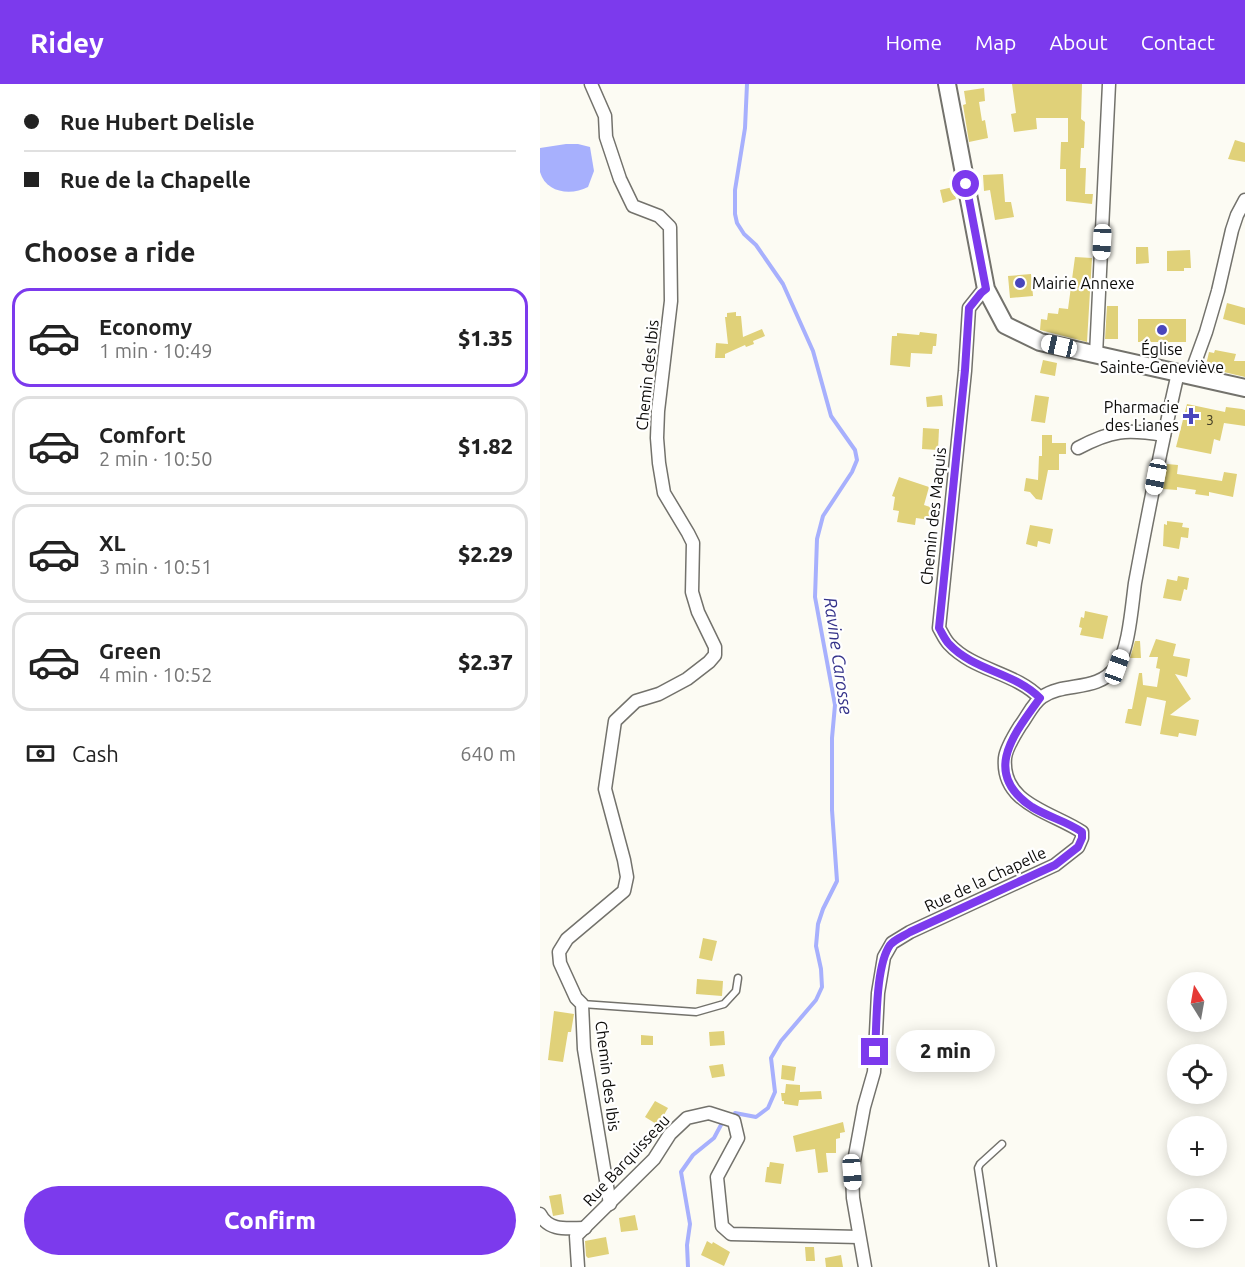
<!DOCTYPE html>
<html lang="en">
<head>
<meta charset="utf-8">
<style>
	body { margin:0; font-family:Ubuntu,sans-serif; background:#f6f6f6; color:#222; height:100vh; display:flex; flex-direction:column; font-size:22px; white-space:nowrap }
	* { box-sizing:border-box; margin:0 }
	p { font-size:20px; color:#767676 }
	.icon { flex:none; width:33px; height:33px; fill:none; stroke:currentColor; stroke-width:2; stroke-linecap:round; stroke-linejoin:round }
	.map { position:relative; flex:1; overflow:hidden }
	.sheet { display:flex; flex-direction:column; background:#fff; width:540px }
	.sheet>* { flex:none }
	.guide { display:grid; align-content:center; height:132px; padding:0 24px; background:#fff }
	.needle { width:39px; rotate:349deg }
	.fabs { position:absolute; left:627px; top:888px; display:grid; gap:12px }
	.fabs a { display:grid; place-items:center; width:60px; height:60px; border-radius:50%; background:#fff; box-shadow:0 3px 15px #0003; font-size:30px }
	.end { position:absolute; width:27px; height:27px; margin:-14px; border:8px solid #7c3aed; background:#fff; box-shadow:0 0 0 3px #fff }
	.from { border-radius:50% }
	.bubble { position:absolute; height:42px; border-radius:21px; background:#fff; box-shadow:0 3px 15px #0003; font-size:20px; font-weight:800; line-height:42px; text-align:center }
	.car { position:absolute; width:18px; height:36px; margin:-18px -9px; border-radius:8px; box-shadow:0 0 4px 2px #0007; background:linear-gradient(#fff 24%,#345 0 40%,#fff 0 76%,#345 0 86%,#fff 0) }
	.guide b { display:flex; align-items:center; gap:21px; height:57px; font-size:22px }
	.guide b+b { border-top:2px solid #e0e0e0 }
	.guide i { width:15px; height:15px; background:#222 }
	ul { padding:0; list-style:none }
	li { display:flex; align-items:center; gap:18px; height:99px; margin:0 12px 9px; padding:0 12px; border:3px solid #e0e0e0; border-radius:18px }
	li div { flex:1 }
	li b { display:block; font-size:22px }
	li em { font-style:normal; font-weight:800 }
	li.active { border-color:#7c3aed }
	li>.icon { width:54px; height:54px; stroke-width:1.5 }
	h2 { padding:0 24px; font-size:27px; line-height:72px }
	.pay { display:flex; align-items:center; gap:15px; height:66px; padding:0 24px; font-size:22px }
	.pay p { margin-inline-start:auto }
	.button { display:flex; gap:12px; margin-top:auto; padding:12px 24px }
	.button a { flex:1; height:69px; border-radius:36px; background:#7c3aed; color:#fff; font-size:24px; font-weight:800; line-height:69px; text-align:center }
	header { display:flex; align-items:center; gap:36px; box-sizing:border-box; height:84px; padding:0 30px; background:#7c3aed; color:#fff }
	header strong { font-size:28px }
	nav { display:flex; gap:33px; margin-inline-start:auto; font-size:21px }
	main { display:flex; flex:1; min-height:0 }
	.map>svg:first-child { display:block }
	.water { fill:#a7b0fd }
	.lines { fill:none; stroke-linecap:round; stroke-linejoin:round }
	.stream { stroke:#a7b0fd; stroke-width:4 }
	.building { fill:#e0d179 }
	.lane-casing { stroke:#73726c; stroke-width:9 }
	.street-casing { stroke:#73726c; stroke-width:15 }
	.secondary-casing { stroke:#73726c; stroke-width:20 }
	.lane { stroke:#fff; stroke-width:6 }
	.street { stroke:#fff; stroke-width:12 }
	.secondary { stroke:#fff; stroke-width:16 }
	.route { stroke:#7c3aed; stroke-width:8 }
	.poi-dot { fill:#4a46bc; stroke:#fff; stroke-width:2 }
	.labels { text-anchor:middle; stroke-width:4.5; stroke-linejoin:round; paint-order:stroke }
	.number-label { font-size:14px; fill:#413c25 }
	.poi-label { font-size:16px; fill:#0c0b09; stroke:#fff; text-anchor:start }
	.street-label { font-size:16px; fill:#0c0b09; stroke:#fff }
	.water-label { font-size:18px; font-style:italic; fill:#35338a; stroke:#fff }
</style>
</head>
<body>
<header>
<strong>Ridey</strong>
<nav><a>Home</a><a>Map</a><a>About</a><a>Contact</a></nav>
</header>
<main>
<section class="sheet">
<div class="guide">
<b><i class="from"></i>Rue Hubert Delisle</b>
<b><i></i>Rue de la Chapelle</b>
</div>
<h2>Choose a ride</h2>
<ul>
<li class="active"><svg class="icon" aria-label="car" viewBox="0 0 24 24"><path d="M5 17H2v-5l4-1 3-4h7l3 4 3 1v5h-3M9 17h6M6 11h13"/><circle cx="7" cy="17" r="2"/><circle cx="17" cy="17" r="2"/></svg><div><b>Economy</b><p>1 min · 10:49</p></div><em>$1.35</em></li>
<li><svg class="icon" aria-label="car" viewBox="0 0 24 24"><path d="M5 17H2v-5l4-1 3-4h7l3 4 3 1v5h-3M9 17h6M6 11h13"/><circle cx="7" cy="17" r="2"/><circle cx="17" cy="17" r="2"/></svg><div><b>Comfort</b><p>2 min · 10:50</p></div><em>$1.82</em></li>
<li><svg class="icon" aria-label="car" viewBox="0 0 24 24"><path d="M5 17H2v-5l4-1 3-4h7l3 4 3 1v5h-3M9 17h6M6 11h13"/><circle cx="7" cy="17" r="2"/><circle cx="17" cy="17" r="2"/></svg><div><b>XL</b><p>3 min · 10:51</p></div><em>$2.29</em></li>
<li><svg class="icon" aria-label="car" viewBox="0 0 24 24"><path d="M5 17H2v-5l4-1 3-4h7l3 4 3 1v5h-3M9 17h6M6 11h13"/><circle cx="7" cy="17" r="2"/><circle cx="17" cy="17" r="2"/></svg><div><b>Green</b><p>4 min · 10:52</p></div><em>$2.37</em></li>
</ul>
<div class="pay"><svg class="icon" aria-label="cash" viewBox="0 0 24 24"><path d="M3 7h18v10H3z"/><circle cx="12" cy="12" r="2"/></svg>Cash<p>640 m</p></div>
<div class="button"><a>Confirm</a></div>
</section>
<div class="map">
<svg width="705" height="1183" viewBox="0 0 705 1183">
	<rect width="100%" height="100%" fill="#fcfbf3"/>
	<path class="water" d="M26 60H38L50 63 54 87 48 103C31 112 6 109 0 88 0 81 0 71 0 64Z"/>
	<g class="lines">
		<g class="stream">
			<polyline points="195,1029 216,1033 228,1024 235,1008 231,974 241,957 276,916 282,903 281,885 276,862 278,840 283,825 297,797 292,726 292,654 295,621 275,513 277,455 283,432 312,388 317,376 315,366 291,332 273,267 243,200 216,161 204,150 197,139 195,130 195,106 205,44 207,0"/>
			<polyline points="148,1183 147,1161 150,1140 141,1088 153,1071 174,1054 182,1039"/>
		</g>
	</g>
	<g class="building">
		<polygon points="472,0 542,0 541,35 545,38 544,64 541,64 540,84 546,84 545,110 553,110 552,120 526,117 526,85 520,85 521,58 528,58 528,34 496,34 497,45 474,48 471,30 476,29"/>
		<polygon points="444,4 445,17 439,18 442,37 445,36 448,54 429,58 423,21 426,20 424,7"/>
		<polygon points="695,56 705,59 705,78 688,75"/>
		<polygon points="463,90 465,118 471,118 474,133 455,136 450,106 444,107 443,91"/>
		<polygon points="413,103 416,115 403,119 400,106"/>
		<polygon points="596,163 608,163 609,179 596,180"/>
		<polygon points="650,166 651,184 644,184 644,187 627,187 627,167"/>
		<polygon points="535,173 552,174 547,258 500,246 501,235 507,236 508,229 518,230 519,224 528,225"/>
		<polygon points="491,190 493,212 470,214 468,192"/>
		<polygon points="687,219 705,224 705,241 683,235"/>
		<polygon points="567,222 578,222 578,255 565,255"/>
		<polygon points="196,228 196,232 201,232 203,253 222,245 225,252 213,257 214,260 206,263 205,261 185,270 185,274 175,274 176,259 188,260 185,233 187,233 187,229"/>
		<rect x="598" y="235" width="48" height="23"/>
		<polygon points="380,248 397,250 396,262 393,262 392,270 371,269 370,283 350,281 352,252 357,252 357,249 379,251"/>
		<polygon points="675,266 696,270 694,277 705,277 705,293 671,285 671,282 666,281 669,268 674,269"/>
		<polygon points="503,276 517,279 515,292 500,289"/>
		<polygon points="402,311 403,322 387,323 386,313"/>
		<polygon points="495,311 509,313 505,339 491,337"/>
		<polygon points="647,320 685,328 686,323 702,325 705,326 705,342 684,339 680,357 674,355 671,370 636,363"/>
		<polygon points="383,344 399,345 398,366 382,365"/>
		<polygon points="502,351 512,351 512,359 526,359 526,370 519,370 519,386 508,386 502,416 496,415 490,408 484,407 486,394 498,396 499,372 502,372"/>
		<polygon points="627,380 638,381 637,390 682,397 684,388 697,390 693,413 669,408 669,412 655,410 656,406 637,403 637,406 623,405"/>
		<polygon points="359,393 389,403 384,421 393,424 391,436 376,434 375,441 357,438 359,427 353,426 355,413 352,412"/>
		<polygon points="627,437 643,439 642,443 649,444 648,454 641,453 639,465 623,462 624,440 627,441"/>
		<polygon points="490,441 513,445 510,460 498,457 497,463 486,460"/>
		<polygon points="638,492 649,494 647,506 644,505 641,517 623,514 627,495 637,497"/>
		<polygon points="545,527 568,532 563,555 540,551 542,544 539,543 541,533 544,534"/>
		<polygon points="616,555 636,560 633,572 650,575 647,593 635,590 651,615 630,631 659,636 656,652 639,649 638,653 620,650 626,617 607,613 601,642 585,639 588,625 592,625 599,589 602,589 603,601 617,603 620,585 616,584 618,573 609,573"/>
		<polygon points="595,557 600,557 601,574 590,574"/>
		<polygon points="163,854 177,857 172,877 159,874"/>
		<polygon points="157,895 183,897 182,912 156,910"/>
		<polygon points="14,927 34,930 31,948 28,948 23,978 8,976"/>
		<polygon points="184,947 185,961 170,962 169,948"/>
		<polygon points="101,951 113,952 113,961 101,961"/>
		<polygon points="183,980 185,992 172,994 169,982"/>
		<polygon points="242,981 256,983 254,997 241,995"/>
		<polygon points="246,1000 260,1001 260,1008 281,1007 282,1015 259,1016 258,1022 244,1020 244,1017 242,1017 241,1009 245,1009"/>
		<polygon points="115,1017 128,1024 118,1041 105,1033"/>
		<polygon points="303,1038 305,1048 300,1049 300,1054 296,1055 296,1069 286,1069 288,1088 278,1089 275,1065 256,1068 253,1052"/>
		<polygon points="230,1078 244,1080 241,1100 225,1098 227,1083 229,1083"/>
		<polygon points="21,1110 24,1130 13,1132 9,1112"/>
		<polygon points="95,1131 98,1146 81,1148 79,1134"/>
		<polygon points="66,1153 69,1170 48,1174 46,1172 45,1157"/>
		<polygon points="167,1157 172,1160 173,1158 190,1168 184,1182 161,1171"/>
		<polygon points="265,1163 274,1163 275,1177 266,1177"/>
		<polygon points="301,1171 303,1183 286,1183 285,1174"/>
	</g>
	<g class="lines">
		<g class="lane-casing">
			<g id="lane">
				<polyline points="42,920 156,928 184,920 196,907 198,894"/>
				<polyline points="453,1183 438,1084 440,1080 462,1060"/>
			</g>
		</g>
		<g class="street-casing">
			<g id="street">
				<polyline points="51,0 65,32 66,53 80,95 93,122 119,132 130,143 131,217 118,327 117,354 119,379 124,409 148,449 153,459 152,508 158,528 175,563 175,571 169,578 147,595 119,610 96,617 75,637 65,705 84,776 87,793 84,807 27,855 19,868 20,879 36,914 42,920 44,965 70,1120"/>
				<path d="M446 205 441 209 429 224 425 287 399 544C402 549 405 556 409 560 434 587 475 588 500 614"/>
				<polyline points="556,271 569,0"/>
				<polyline points="650,292 666,248 678,207 692,146 697,131 705,116"/>
				<path d="M538 364C572 346 586 345 624 351"/>
				<path d="M0 1130C9 1148 28 1144 45 1144"/>
				<polyline points="38,1183 36,1152 114,1075 130,1050 147,1034 169,1029 194,1037 198,1054 177,1093 182,1142 191,1150 319,1153"/>
				<path d="M325 1183 313 1114 312 1088 324 1023 334 988 338 909 344 873 352 859 370 848 515 781 538 763 542 754V748C512 728 461 720 465 674 466 665 475 650 480 642 487 633 493 619 502 613 525 597 557 609 576 583 589 567 592 520 595 499 608 429 622 358 638 289"/>
			</g>
		</g>
		<g class="secondary-casing">
			<polyline id="secondary" points="407,0 446,205 465,241 500,258 705,304"/>
		</g>
		<use href="#lane" class="lane"/>
		<use href="#street" class="street"/>
		<use href="#secondary" class="secondary"/>
	</g>
	<g class="lines">
		<path class="route" d="M335 968C337 941 335 883 350 861 355 855 364 852 370 848L515 781 538 763 542 754V748C526 737 508 733 492 723 441 689 474 650 500 614 474 588 434 587 409 560 405 556 402 549 399 544L425 286 429 224 441 209 446 205 426 100"/>
	</g>
	<g class="poi-dot">
		<circle cx="480" cy="199" r="6"/>
		<circle cx="622" cy="246" r="6"/>
		<path d="M648 323h6v6h6v6h-6v6h-6v-6h-6v-6h6z"/>
	</g>
	<g class="labels">
		<g class="number-label">
			<text x="670" y="341">3</text>
		</g>
		<g class="poi-label">
			<text x="492" y="205">Mairie Annexe</text>
			<text x="622" y="271" text-anchor="middle">Église<tspan x="622" dy="18">Sainte-Geneviève</tspan></text>
			<text x="639" y="329" text-anchor="end">Pharmacie<tspan x="639" dy="18">des Lianes</tspan></text>
		</g>
		<g class="street-label">
			<text transform="translate(107 291) rotate(-84)" y="6">Chemin des Ibis</text>
			<text transform="translate(393 432) rotate(-84)" y="6">Chemin des Maquis</text>
			<text transform="translate(445 795) rotate(-25)" y="6">Rue de la Chapelle</text>
			<text transform="translate(68 992) rotate(83)" y="6">Chemin des Ibis</text>
			<text transform="translate(86 1076) rotate(-47)" y="6">Rue Barquisseau</text>
		</g>
		<g class="water-label">
			<text transform="translate(298 572) rotate(82)" y="6">Ravine Carosse</text>
		</g>
	</g>
</svg>
<div class="fabs">
<a><svg class="needle" viewBox="-14 -14 28 28"><path d="M0-13l5 13h-10z" fill="#e53935"/><path d="M0 13l5-13h-10z" fill="#767676"/></svg></a>
<a><svg class="icon" aria-label="locate" viewBox="0 0 24 24"><circle cx="12" cy="12" r="6"/><path d="M12 2v4M12 18v4M2 12h4M18 12h4"/></svg></a>
<a>+</a>
<a>−</a>
</div>
<i class="end from" style="left:426px;top:100px"></i>
<i class="end" style="left:335px;top:968px"></i>
<div class="bubble" style="left:356px;top:946px;width:99px">2 min</div>
<i class="car" style="left:562px;top:158px;rotate:183deg"></i>
<i class="car" style="left:519px;top:262px;rotate:283deg"></i>
<i class="car" style="left:616px;top:393px;rotate:191deg"></i>
<i class="car" style="left:577px;top:583px;rotate:20deg"></i>
<i class="car" style="left:312px;top:1088px;rotate:176deg"></i>
</div>
</main>
</body>
</html>
